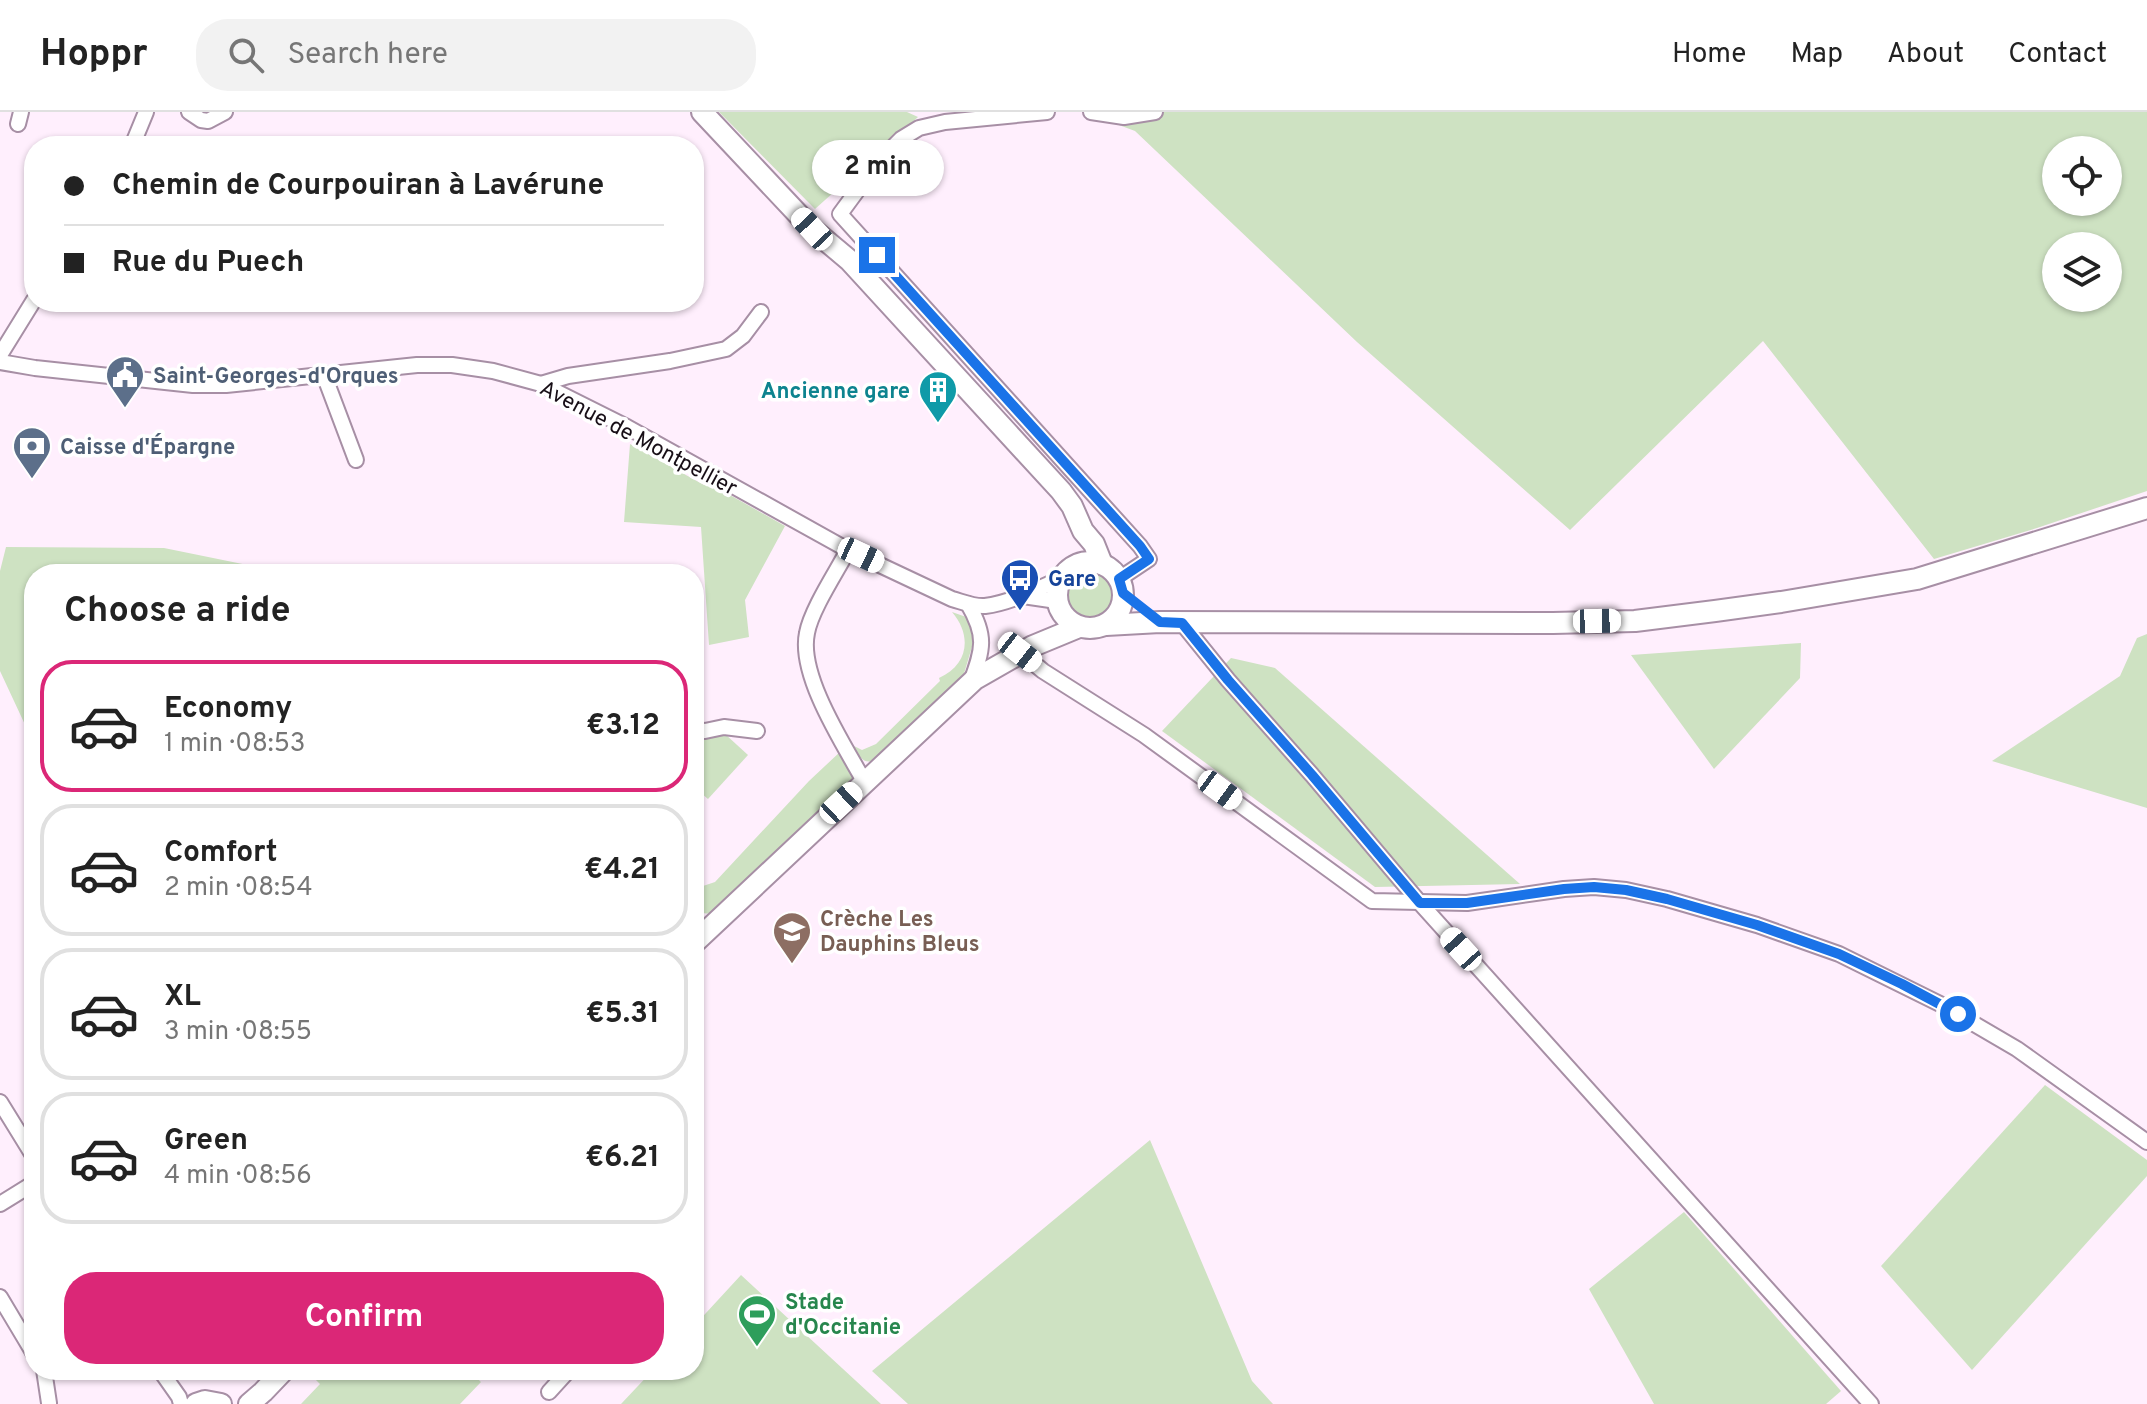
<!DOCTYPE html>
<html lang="en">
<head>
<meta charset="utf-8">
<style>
	body { margin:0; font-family:Overpass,sans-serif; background:#f2f2f2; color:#222; height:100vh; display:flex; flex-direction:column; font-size:30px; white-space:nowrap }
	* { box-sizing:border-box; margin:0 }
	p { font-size:26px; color:#767676 }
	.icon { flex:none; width:44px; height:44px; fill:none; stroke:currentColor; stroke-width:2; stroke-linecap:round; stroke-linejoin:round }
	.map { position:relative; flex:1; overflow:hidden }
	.side { position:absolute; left:24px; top:452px; width:680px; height:816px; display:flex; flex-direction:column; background:#fff; border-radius:32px; box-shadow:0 2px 6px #0004 }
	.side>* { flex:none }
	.guide { position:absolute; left:24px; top:24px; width:680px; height:176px; border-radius:32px; box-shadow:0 2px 6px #0004; display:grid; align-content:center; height:176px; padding:0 40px; background:#fff }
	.fabs { position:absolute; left:2042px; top:24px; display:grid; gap:16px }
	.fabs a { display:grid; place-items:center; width:80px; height:80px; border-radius:50%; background:#fff; box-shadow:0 2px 6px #0004; font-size:40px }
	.end { position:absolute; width:36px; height:36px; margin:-18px; border:10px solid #1a73e8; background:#fff; box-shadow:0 0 0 4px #fff }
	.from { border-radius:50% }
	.bubble { position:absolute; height:56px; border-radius:28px; background:#fff; box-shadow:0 2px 6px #0004; font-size:26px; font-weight:700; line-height:56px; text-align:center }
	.car { position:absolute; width:24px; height:48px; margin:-24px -12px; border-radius:10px; box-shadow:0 0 6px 2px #0007; background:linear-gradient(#fff 24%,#345 0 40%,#fff 0 76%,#345 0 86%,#fff 0) }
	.guide b { display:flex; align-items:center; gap:28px; height:76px; font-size:30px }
	.guide b+b { border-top:2px solid #e0e0e0 }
	.guide i { width:20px; height:20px; background:#222 }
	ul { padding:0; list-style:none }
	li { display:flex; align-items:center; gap:24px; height:132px; margin:0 16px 12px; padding:0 24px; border:4px solid #e0e0e0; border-radius:32px }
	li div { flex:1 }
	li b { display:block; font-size:30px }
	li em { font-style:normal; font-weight:700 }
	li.on { border-color:#db2777 }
	li>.icon { width:72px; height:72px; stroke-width:1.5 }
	h2 { padding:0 40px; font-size:36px; line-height:96px }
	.primary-button { display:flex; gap:16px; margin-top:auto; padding:16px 40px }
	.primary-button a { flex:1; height:92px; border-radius:32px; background:#db2777; color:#fff; font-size:32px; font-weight:700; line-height:92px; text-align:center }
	header { display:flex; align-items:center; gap:48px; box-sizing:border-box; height:112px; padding:0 40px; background:#fff; border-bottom:2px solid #e0e0e0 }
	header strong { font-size:38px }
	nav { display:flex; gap:44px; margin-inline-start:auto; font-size:28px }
	.search { width:560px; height:72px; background:#f2f2f2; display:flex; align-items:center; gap:20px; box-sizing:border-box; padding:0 28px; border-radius:32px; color:#767676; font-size:30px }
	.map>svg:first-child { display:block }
	.green { fill:#cee2c2; fill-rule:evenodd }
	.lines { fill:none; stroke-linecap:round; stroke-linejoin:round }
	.street-casing { stroke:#a78fa5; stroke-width:18 }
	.secondary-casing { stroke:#a78fa5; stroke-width:24 }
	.street { stroke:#fff; stroke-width:14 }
	.secondary { stroke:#fff; stroke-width:20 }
	.route { stroke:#1a73e8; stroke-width:10 }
	.labels { text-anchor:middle; stroke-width:7; stroke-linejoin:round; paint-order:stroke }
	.service-label { font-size:22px; font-weight:bold; fill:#4e5e75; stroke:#fff; text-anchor:start }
	.culture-label { font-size:22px; font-weight:bold; fill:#0d838f; stroke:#fff; text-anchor:end }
	.street-label { font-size:22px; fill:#170e16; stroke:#fff }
	.transit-label { font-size:22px; font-weight:bold; fill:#164399; stroke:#fff; text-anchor:start }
	.education-label { font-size:22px; font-weight:bold; fill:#785e54; stroke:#fff; text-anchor:start }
	.leisure-label { font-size:22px; font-weight:bold; fill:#27864d; stroke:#fff; text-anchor:start }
</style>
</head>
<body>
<header>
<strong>Hoppr</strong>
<div class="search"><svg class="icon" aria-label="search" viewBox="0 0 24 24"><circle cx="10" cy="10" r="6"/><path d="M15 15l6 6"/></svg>Search here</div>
<nav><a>Home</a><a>Map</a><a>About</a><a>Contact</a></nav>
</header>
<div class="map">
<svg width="2147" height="1292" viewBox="0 0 2147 1292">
	<rect width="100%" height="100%" fill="#ffeffd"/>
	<g class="green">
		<polygon points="719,0 907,0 918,5 815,97"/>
		<path d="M1084 0H2147V379L2037 416 1934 447 1763 229 1570 418 1357 230 1135 19ZM2056 38H2108V90H2056ZM2056 134H2108V186H2056Z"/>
		<polygon points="630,332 704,373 705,369 785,414 745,488 749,525 709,533 701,415 624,410"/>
		<polygon points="6,435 164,436 291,462 34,462 34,632 0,559 0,459"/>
		<circle cx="1090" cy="483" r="28"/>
		<path d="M952 500 969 506 972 510 974 528 963 565 878 647C864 654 860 646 854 634L862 638 876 632 940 569 939 566C969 553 972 523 952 500Z"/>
		<polygon points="2147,522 2147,696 1992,649 2120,564 2137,526"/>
		<polygon points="1801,531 1800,566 1714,657 1631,543"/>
		<polygon points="1231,546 1275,556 1520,772 1375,775 1162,619"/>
		<polygon points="725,622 748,643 708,687 694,675 694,637 698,628"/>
		<path d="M841 639 856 667 715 801C706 802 701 802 694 796V774H703L715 770 809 669Z"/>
		<polygon points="2045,973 2147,1048 2147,1064 1972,1258 1881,1154"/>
		<polygon points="1150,1028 1252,1269 1273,1292 908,1292 872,1259"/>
		<polygon points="1684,1100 1841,1279 1826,1292 1654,1292 1589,1177"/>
		<polygon points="741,1163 881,1292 621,1292 653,1258 694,1258 694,1214"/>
		<polygon points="324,1258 469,1258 481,1270 460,1292 301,1292 320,1272 315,1267"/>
	</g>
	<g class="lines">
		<g class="street-casing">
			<g id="street">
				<polyline points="189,0 201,8 208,9 225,0"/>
				<polyline points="1047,0 945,10 919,16 901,27 879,49 840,102 1140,434 1149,447 1119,467"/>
				<polyline points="1091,0 1124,5 1155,0"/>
				<polyline points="18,12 21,0"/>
				<polyline points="132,34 146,0"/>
				<polyline points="0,243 34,188"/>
				<path d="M0 250 35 256 193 273H226L417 253H452L493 259 541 272 627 315 848 438 952 487C963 490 974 495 985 494 1010 491 1037 477 1060 467"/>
				<polyline points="324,263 356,348"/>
				<polyline points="541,272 568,264 670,249 726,237 743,224 761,200"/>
				<path d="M848 438C837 459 811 498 807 521 798 563 844 633 864 669"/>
				<polyline points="1023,484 1057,489"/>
				<path d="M968 492C987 524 983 537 971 570"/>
				<polyline points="1182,511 1228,568 1312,663 1420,791 1871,1292"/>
				<polyline points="1020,540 1043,559 1144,623 1372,789 1467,791 1564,777 1594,775 1626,778 1667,787 1757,813 1839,842 1940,892 2017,937 2147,1030"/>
				<polyline points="694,618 705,619 724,615 757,619"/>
				<polyline points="694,808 702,823"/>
				<polyline points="0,990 34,1045"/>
				<polyline points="0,1092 34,1071"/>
				<polyline points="0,1185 34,1242"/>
				<polyline points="44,1258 49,1291"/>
				<polyline points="160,1258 179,1285 181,1292"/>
				<polyline points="549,1280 569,1258"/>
			</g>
		</g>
		<g class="secondary-casing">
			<g id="secondary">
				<polyline points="702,0 812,117 849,148 1061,379 1072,394 1083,419 1094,432 1102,452"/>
				<circle cx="1090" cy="483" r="33"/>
				<polyline points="1106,513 1160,510 1553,511 1635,509 1715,499 1781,490 1917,467 2147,396"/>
				<polyline points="694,831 975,567 1033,534 1079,515"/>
				<polyline points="196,1292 205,1289 221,1292"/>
				<polyline points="249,1292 263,1280 284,1258"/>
			</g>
		</g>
		<use href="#street" class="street"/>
		<use href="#secondary" class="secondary"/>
	</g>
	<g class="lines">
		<polyline class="route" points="877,143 1140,434 1149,447 1119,467 1123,481 1160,510 1182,511 1228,568 1312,663 1420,791 1467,791 1564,777 1594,775 1626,778 1667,787 1757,813 1839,842 1902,872 1958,902"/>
	</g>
	<defs>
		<g id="civic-pin" transform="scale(2)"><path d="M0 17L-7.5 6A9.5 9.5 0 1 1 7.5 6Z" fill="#5c6f8a" stroke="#fff"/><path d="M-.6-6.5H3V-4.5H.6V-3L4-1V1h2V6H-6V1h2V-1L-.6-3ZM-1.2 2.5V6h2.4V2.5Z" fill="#fff"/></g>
		<g id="building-pin" transform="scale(2)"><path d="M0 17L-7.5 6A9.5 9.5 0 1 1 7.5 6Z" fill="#0f9aa8" stroke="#fff"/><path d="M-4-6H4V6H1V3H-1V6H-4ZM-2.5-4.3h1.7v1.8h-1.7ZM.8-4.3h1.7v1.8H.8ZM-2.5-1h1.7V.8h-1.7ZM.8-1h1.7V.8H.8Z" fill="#fff"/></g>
		<g id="bank-pin" transform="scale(2)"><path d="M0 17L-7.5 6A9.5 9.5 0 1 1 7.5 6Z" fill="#5c6f8a" stroke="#fff"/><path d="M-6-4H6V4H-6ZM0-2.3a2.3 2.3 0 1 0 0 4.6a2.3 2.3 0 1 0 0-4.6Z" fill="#fff"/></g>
		<g id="bus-pin" transform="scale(2)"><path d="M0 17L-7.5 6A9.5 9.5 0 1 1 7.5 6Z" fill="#1a4fb4" stroke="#fff"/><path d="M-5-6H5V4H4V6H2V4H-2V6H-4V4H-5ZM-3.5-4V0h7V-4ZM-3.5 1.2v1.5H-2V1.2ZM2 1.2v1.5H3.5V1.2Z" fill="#fff"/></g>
		<g id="school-pin" transform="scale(2)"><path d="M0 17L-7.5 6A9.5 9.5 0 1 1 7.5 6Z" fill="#8d6e63" stroke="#fff"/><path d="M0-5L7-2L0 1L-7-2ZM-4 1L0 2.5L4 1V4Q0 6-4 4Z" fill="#fff"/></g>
		<g id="stadium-pin" transform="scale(2)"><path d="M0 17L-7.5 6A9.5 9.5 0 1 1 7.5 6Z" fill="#2e9e5b" stroke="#fff"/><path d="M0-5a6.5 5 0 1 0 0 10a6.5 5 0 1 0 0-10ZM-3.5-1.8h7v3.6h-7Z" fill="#fff"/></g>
	</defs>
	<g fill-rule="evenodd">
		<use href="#civic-pin" x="125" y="263"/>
		<use href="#building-pin" x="938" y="278"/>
		<use href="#bank-pin" x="32" y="334"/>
		<use href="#bus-pin" x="1020" y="466"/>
		<use href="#school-pin" x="792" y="819"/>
		<use href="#stadium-pin" x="757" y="1202"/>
	</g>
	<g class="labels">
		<g class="service-label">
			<text x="153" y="271">Saint-Georges-d'Orques</text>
			<text x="60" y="342">Caisse d'Épargne</text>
		</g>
		<g class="culture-label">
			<text x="910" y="286">Ancienne gare</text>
		</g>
		<g class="street-label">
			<text transform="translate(639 325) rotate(28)" y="8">Avenue de Montpellier</text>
		</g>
		<g class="transit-label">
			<text x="1048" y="474">Gare</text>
		</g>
		<g class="education-label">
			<text x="820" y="814">Crèche Les<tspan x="820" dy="25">Dauphins Bleus</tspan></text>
		</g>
		<g class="leisure-label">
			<text x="785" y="1197">Stade<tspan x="785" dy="25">d'Occitanie</tspan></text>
		</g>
	</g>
</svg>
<div class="fabs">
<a><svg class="icon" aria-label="locate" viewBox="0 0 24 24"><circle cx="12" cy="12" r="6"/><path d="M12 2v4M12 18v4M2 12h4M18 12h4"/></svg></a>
<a><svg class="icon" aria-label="layers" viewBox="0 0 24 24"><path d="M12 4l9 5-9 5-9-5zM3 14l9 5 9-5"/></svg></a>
</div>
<i class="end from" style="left:1958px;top:902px"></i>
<i class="end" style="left:877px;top:143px"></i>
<div class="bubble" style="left:812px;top:28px;width:132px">2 min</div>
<i class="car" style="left:812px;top:117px;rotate:317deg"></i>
<i class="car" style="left:861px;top:443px;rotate:115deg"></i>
<i class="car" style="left:1597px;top:509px;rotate:89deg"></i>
<i class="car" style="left:1020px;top:540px;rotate:128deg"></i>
<i class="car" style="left:1220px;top:678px;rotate:126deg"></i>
<i class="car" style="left:841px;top:691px;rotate:47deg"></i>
<i class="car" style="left:1461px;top:837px;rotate:318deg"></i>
<div class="guide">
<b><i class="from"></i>Chemin de Courpouiran à Lavérune</b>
<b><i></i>Rue du Puech</b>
</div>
<section class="side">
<h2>Choose a ride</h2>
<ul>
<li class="on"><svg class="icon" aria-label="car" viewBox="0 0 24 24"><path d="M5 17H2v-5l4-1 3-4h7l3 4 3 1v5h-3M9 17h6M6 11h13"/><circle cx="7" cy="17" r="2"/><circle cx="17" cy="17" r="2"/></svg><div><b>Economy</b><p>1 min · 08:53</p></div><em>€3.12</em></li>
<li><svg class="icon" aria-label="car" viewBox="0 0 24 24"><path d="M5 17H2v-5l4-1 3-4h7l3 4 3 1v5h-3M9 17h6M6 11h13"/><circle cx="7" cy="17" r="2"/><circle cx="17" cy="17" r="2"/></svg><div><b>Comfort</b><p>2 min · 08:54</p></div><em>€4.21</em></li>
<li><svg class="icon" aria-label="car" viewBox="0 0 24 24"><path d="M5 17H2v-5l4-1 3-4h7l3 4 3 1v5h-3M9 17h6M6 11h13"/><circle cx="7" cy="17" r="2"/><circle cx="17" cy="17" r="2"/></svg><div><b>XL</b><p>3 min · 08:55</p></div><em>€5.31</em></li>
<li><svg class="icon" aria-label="car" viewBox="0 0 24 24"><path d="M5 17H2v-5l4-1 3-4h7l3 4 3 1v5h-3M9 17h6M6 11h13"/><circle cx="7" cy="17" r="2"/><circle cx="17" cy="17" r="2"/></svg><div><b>Green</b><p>4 min · 08:56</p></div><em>€6.21</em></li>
</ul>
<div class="primary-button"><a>Confirm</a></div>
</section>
</div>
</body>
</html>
